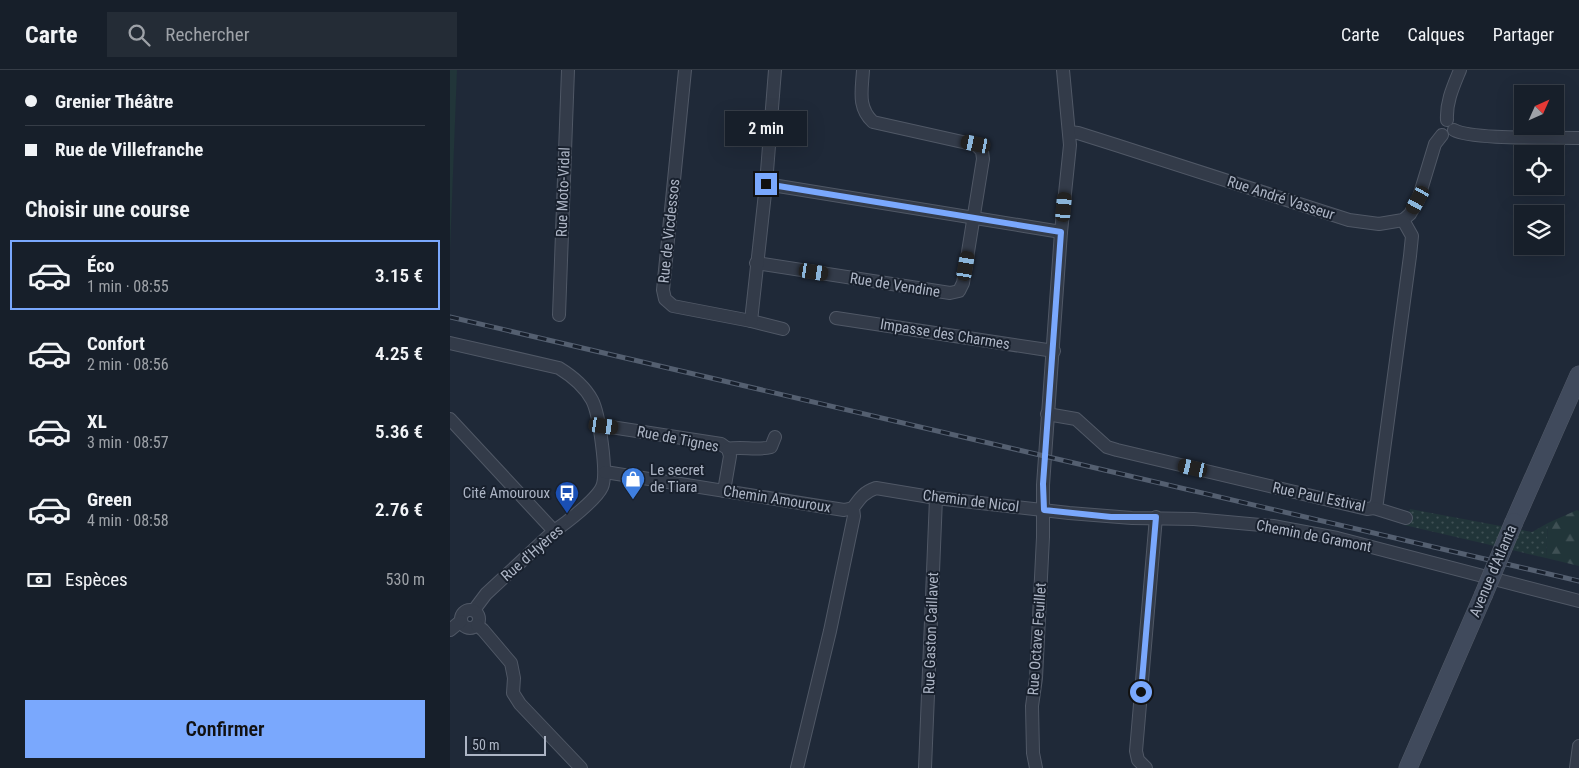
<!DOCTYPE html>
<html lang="fr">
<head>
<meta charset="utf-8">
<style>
	body { margin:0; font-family:"Roboto Condensed",sans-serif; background:#242c36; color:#f1f3f6; height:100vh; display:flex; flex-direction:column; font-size:19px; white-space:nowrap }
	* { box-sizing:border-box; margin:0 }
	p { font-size:16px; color:#9ea2a8 }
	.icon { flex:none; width:28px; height:28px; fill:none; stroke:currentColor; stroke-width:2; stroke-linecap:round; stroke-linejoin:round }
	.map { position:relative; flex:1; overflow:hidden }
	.drawer { display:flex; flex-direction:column; background:#171f2a; width:450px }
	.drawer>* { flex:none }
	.banner { display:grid; align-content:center; height:110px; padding:0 25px; background:#171f2a }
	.needle { width:32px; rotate:45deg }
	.fabs { position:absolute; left:1064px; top:15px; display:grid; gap:10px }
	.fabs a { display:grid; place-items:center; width:50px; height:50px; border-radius:0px; background:#171f2a; box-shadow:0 5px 20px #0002,0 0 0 1px #363d47; font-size:25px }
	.scale { position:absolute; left:15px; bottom:12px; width:81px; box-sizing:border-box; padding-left:5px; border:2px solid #adb5c5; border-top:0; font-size:14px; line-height:18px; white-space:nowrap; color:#adb5c5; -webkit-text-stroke:4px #18202d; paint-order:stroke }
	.end { position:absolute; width:22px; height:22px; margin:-11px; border:6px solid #7aa8fd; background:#111; box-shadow:0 0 0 2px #111 }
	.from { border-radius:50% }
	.bubble { position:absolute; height:35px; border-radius:0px; background:#171f2a; box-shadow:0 5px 20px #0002,0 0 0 1px #363d47; font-size:16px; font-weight:600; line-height:35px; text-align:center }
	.car { position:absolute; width:15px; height:30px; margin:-15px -8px; border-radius:6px; box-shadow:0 0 4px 1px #0007; background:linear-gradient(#222 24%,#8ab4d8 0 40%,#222 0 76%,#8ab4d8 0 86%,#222 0) }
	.banner b { display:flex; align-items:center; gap:18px; height:48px; font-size:19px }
	.banner b+b { border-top:1px solid #363d47 }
	.banner i { width:12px; height:12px; background:#f1f3f6 }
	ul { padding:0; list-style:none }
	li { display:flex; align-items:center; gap:15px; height:70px; margin:0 10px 8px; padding:0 15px; border:2px solid transparent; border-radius:0px }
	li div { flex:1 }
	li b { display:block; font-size:19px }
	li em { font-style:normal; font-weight:600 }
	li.selected { border-color:#7aa8fd }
	li>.icon { width:45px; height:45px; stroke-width:1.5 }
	h2 { padding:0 25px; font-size:22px; line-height:60px }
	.pay { display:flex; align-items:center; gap:12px; height:55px; padding:0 25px; font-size:19px }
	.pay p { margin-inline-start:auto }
	.cta { display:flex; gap:10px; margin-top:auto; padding:10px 25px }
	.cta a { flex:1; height:58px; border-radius:0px; background:#7aa8fd; color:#111; font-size:20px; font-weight:600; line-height:58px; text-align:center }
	header { display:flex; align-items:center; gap:30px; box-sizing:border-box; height:70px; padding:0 25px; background:#171f2a; border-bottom:1px solid #363d47 }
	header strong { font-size:24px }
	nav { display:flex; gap:28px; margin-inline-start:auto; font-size:18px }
	.search { width:350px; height:45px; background:#242c36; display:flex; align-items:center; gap:12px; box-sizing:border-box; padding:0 18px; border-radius:0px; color:#9ea2a8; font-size:19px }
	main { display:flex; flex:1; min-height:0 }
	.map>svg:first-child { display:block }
	.grass { fill:url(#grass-dots) }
	.forest { fill:url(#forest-firs) }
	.park { fill:#213539 }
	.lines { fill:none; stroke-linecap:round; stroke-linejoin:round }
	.minor-casing { stroke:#505866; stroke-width:14 }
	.secondary-casing { stroke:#505866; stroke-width:19 }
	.minor { stroke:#333b49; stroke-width:12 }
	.secondary { stroke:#404a5c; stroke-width:18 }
	.rail-casing { stroke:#545f70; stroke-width:5 }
	.rail { stroke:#18202d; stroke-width:3; stroke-dasharray:9; stroke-linecap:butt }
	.secondary-bridge-casing { stroke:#505866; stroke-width:19; stroke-linecap:butt }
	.secondary-bridge { stroke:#404a5c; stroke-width:18 }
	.route { stroke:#7aa8fd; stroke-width:6 }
	.labels { text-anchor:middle; stroke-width:4; stroke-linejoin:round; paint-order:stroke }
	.street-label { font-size:15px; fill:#adb5c5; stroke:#18202d }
	.poi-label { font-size:15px; fill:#adb5c5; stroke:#18202d; text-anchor:start }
</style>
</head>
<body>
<header>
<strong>Carte</strong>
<div class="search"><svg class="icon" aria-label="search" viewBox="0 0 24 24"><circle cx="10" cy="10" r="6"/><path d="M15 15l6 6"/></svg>Rechercher</div>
<nav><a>Carte</a><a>Calques</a><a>Partager</a></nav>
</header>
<main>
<section class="drawer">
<div class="banner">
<b><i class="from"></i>Grenier Théâtre</b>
<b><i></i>Rue de Villefranche</b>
</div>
<h2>Choisir une course</h2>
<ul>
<li class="selected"><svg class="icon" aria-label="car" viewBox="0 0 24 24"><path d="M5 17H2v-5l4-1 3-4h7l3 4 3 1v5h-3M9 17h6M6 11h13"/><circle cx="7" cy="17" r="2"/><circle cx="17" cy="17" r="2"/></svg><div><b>Éco</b><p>1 min · 08:55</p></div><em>3.15 €</em></li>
<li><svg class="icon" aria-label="car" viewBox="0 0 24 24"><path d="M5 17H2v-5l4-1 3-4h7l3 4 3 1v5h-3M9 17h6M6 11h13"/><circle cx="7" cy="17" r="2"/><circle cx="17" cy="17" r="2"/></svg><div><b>Confort</b><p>2 min · 08:56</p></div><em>4.25 €</em></li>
<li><svg class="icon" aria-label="car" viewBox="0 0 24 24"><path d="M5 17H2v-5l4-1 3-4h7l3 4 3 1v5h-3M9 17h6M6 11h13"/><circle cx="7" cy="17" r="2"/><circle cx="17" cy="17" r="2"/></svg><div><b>XL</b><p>3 min · 08:57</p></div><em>5.36 €</em></li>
<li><svg class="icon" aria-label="car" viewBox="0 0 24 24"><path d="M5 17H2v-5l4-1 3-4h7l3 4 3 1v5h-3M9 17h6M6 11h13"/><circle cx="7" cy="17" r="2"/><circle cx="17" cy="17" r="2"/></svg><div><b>Green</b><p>4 min · 08:58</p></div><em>2.76 €</em></li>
</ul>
<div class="pay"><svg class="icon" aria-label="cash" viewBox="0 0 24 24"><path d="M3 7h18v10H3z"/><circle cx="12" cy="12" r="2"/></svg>Espèces<p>530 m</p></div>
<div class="cta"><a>Confirmer</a></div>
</section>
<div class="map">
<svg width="1129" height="698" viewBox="0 0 1129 698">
	<defs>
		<pattern id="grass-dots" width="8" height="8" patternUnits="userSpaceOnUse" patternTransform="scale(1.25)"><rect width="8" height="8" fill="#213539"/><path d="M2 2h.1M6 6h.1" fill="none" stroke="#3f5054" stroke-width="1.8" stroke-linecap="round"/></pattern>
		<pattern id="forest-firs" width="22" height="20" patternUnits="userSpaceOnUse" patternTransform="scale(1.25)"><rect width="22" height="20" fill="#213539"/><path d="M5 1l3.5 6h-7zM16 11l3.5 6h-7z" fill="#3f5054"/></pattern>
	</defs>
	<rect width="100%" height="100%" fill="#1f2938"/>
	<polygon class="grass" points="960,439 1082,462 1098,453 1096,488 954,455"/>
	<polygon class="forest" points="1127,440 1129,441 1129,496 1096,488 1098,453"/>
	<polygon class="park" points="0,0 7,0 0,181"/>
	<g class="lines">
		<g class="minor-casing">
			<g id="minor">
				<polyline points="235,0 213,220 215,229 223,236 301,251 333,259"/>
				<path d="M997 50C996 32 1003 17 1010 0"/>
				<path d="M1004 60C1022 70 1104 67 1129 68"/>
				<polyline points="619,62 628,63 666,75 899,150 929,154 953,150 960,144 968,130 985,74 992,65"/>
				<polyline points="316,114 611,162"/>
				<path d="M306 193 500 223 509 221 513 213 533 89 532 81 526 75 423 52C407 37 412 20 413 0"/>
				<polyline points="109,245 118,0"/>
				<polyline points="386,248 604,281"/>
				<polyline points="301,251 316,114 325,0"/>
				<path d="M0 273 109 298C122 306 135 317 142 330 149 343 158 404 152 417 146 430 116 453 104 461L36 524 24 540"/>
				<polyline points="597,344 626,349 657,377 667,380 917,439 924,438 927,432 960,186 962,166 953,150"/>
				<polyline points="0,349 104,461"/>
				<polyline points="148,355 271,374 278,379 280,386 274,421"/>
				<path d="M278 379C292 376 307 381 321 377L325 367"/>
				<polyline points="155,402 394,440 403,438"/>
				<polyline points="924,438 956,448"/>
				<circle cx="20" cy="549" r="9"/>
				<polyline points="27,555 33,560 61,593 64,608 63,623 70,634 131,698"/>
				<polyline points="0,560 11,551"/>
				<path d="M347 698 380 561 404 446 403 438C410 428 414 422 426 418L486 428 619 443 682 448 744 449 823 456 887 468 1129 531"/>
				<polyline points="475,698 486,428"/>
				<polyline points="586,698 583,683 582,636 586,608 593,467 593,415 611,162 620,75 613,0"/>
				<polyline points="696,698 688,690 686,681 706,447"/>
				<polyline points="1126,698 1129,676"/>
			</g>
		</g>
		<g class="secondary-casing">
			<g id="secondary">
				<polyline points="1064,452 1129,305"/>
				<polyline points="958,698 1033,526"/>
			</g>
		</g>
		<use href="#minor" class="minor"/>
		<use href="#secondary" class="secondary"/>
		<g class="rail-casing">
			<polyline id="rail" points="0,247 1129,511"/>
		</g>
		<use href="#rail" class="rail"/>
		<g class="secondary-bridge-casing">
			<polyline id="secondary-bridge" points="1033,526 1064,452"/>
		</g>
		<use href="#secondary-bridge" class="secondary-bridge"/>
	</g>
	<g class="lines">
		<polyline class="route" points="316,114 611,162 593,414 594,440 661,447 706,447 691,622"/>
	</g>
	<defs>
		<g id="shop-pin" transform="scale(1.25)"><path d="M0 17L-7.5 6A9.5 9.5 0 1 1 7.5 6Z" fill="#3f7fe0" stroke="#18202d"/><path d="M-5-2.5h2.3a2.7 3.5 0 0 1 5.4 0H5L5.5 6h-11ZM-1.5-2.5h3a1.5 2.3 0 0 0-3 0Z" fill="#fff"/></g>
		<g id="bus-pin" transform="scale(1.25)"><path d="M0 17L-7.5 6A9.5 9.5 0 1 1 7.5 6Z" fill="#1a4fb4" stroke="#18202d"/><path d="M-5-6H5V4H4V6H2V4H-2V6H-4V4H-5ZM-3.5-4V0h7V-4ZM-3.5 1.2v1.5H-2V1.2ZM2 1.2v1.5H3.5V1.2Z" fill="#fff"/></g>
	</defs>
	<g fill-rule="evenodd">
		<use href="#shop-pin" x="183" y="409"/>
		<use href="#bus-pin" x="117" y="423"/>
	</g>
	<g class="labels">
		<g class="street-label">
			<text transform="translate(113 122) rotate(-88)" y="5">Rue Moto-Vidal</text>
			<text transform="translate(831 128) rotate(18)" y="5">Rue André Vasseur</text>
			<text transform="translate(219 161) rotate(-84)" y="5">Rue de Vicdessos</text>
			<text transform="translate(445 215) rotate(9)" y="5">Rue de Vendine</text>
			<text transform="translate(495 264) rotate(9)" y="5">Impasse des Charmes</text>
			<text transform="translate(228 369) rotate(11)" y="5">Rue de Tignes</text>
			<text transform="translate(869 427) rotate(12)" y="5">Rue Paul Estival</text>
			<text transform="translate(327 429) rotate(9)" y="5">Chemin Amouroux</text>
			<text transform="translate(521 431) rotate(7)" y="5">Chemin de Nicol</text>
			<text transform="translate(864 466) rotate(11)" y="5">Chemin de Gramont</text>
			<text transform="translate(82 483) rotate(-41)" y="5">Rue d'Hyères</text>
			<text transform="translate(1043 501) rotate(-67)" y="5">Avenue d'Atlanta</text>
			<text transform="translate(481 563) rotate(-88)" y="5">Rue Gaston Caillavet</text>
			<text transform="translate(587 569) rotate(-86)" y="5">Rue Octave Feuillet</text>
		</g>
		<g class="poi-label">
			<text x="200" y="405">Le secret<tspan x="200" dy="17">de Tiara</tspan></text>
			<text x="100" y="428" text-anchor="end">Cité Amouroux</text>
		</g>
	</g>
</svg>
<div class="fabs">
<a><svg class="needle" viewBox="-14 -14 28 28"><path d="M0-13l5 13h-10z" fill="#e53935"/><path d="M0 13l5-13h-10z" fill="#9ea2a8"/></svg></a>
<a><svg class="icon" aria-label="locate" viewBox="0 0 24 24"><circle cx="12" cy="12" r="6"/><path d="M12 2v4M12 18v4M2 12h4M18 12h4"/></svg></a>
<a><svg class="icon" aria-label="layers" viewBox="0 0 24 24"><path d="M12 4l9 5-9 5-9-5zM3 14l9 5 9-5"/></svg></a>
</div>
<div class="scale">50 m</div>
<i class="end from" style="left:691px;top:622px"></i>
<i class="end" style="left:316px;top:114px"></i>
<div class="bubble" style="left:275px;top:41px;width:82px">2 min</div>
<i class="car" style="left:526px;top:74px;rotate:282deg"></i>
<i class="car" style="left:968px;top:130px;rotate:209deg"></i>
<i class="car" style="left:614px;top:137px;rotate:5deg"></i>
<i class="car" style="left:516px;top:196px;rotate:10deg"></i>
<i class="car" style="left:364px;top:202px;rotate:99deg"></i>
<i class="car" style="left:154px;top:356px;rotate:98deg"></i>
<i class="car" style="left:743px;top:398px;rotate:283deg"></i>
</div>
</main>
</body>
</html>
